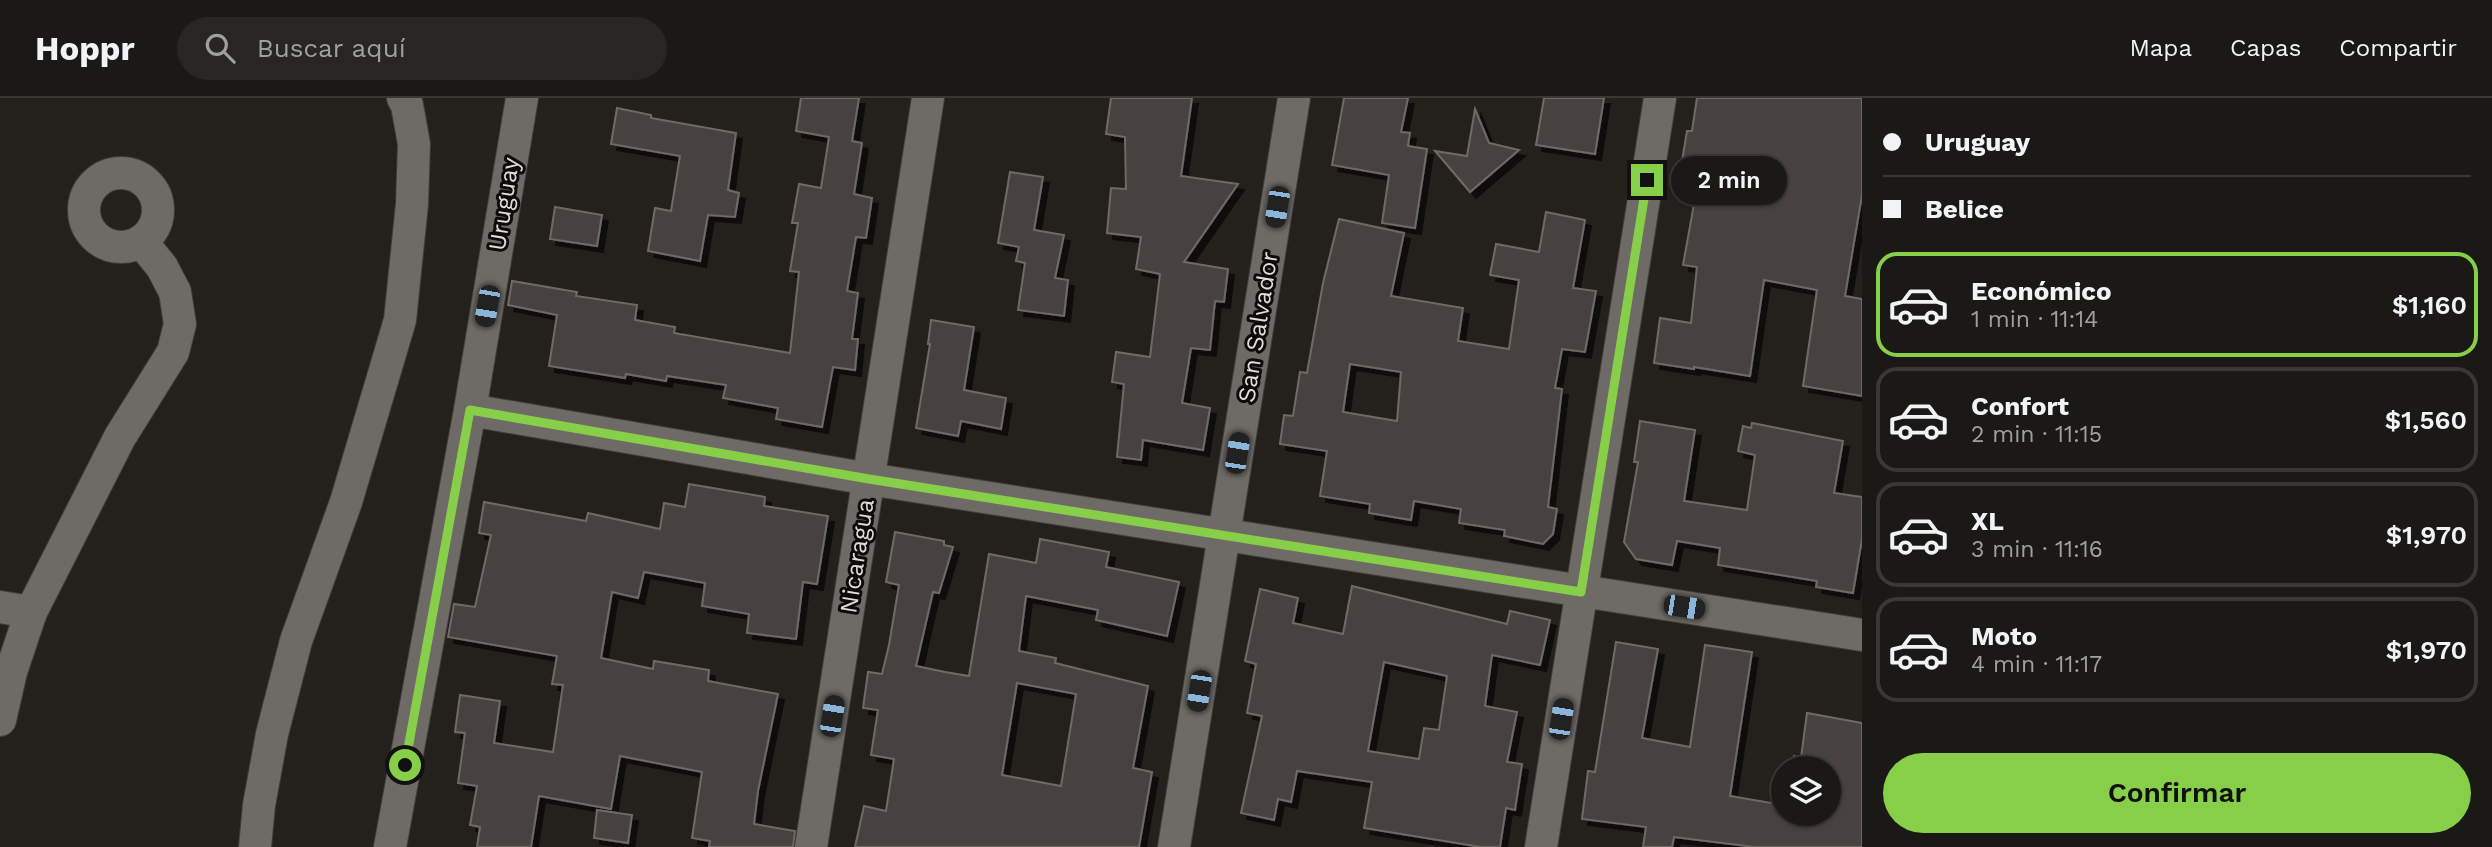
<!DOCTYPE html>
<html lang="es">
<head>
<meta charset="utf-8">
<style>
	body { margin:0; font-family:"Work Sans",sans-serif; background:#282623; color:#f1f3f6; height:100vh; display:flex; flex-direction:column; font-size:26px; white-space:nowrap }
	* { box-sizing:border-box; margin:0 }
	p { font-size:23px; color:#a0a0a1 }
	.icon { flex:none; width:38px; height:38px; fill:none; stroke:currentColor; stroke-width:2; stroke-linecap:round; stroke-linejoin:round }
	.map { position:relative; flex:1; overflow:hidden }
	.side { display:flex; flex-direction:column; background:#1b1916; width:630px }
	.side>* { flex:none }
	.hud { display:grid; align-content:center; height:154px; padding:0 21px; background:#1b1916 }
	.fabs { position:absolute; left:1771px; top:658px; display:grid; gap:14px }
	.fabs a { display:grid; place-items:center; width:70px; height:70px; border-radius:50%; background:#1b1916; box-shadow:0 2px 5px #0004,0 0 0 2px #393835; font-size:35px }
	.end { position:absolute; width:32px; height:32px; margin:-16px; border:9px solid #88cf49; background:#111; box-shadow:0 0 0 4px #111 }
	.from { border-radius:50% }
	.bubble { position:absolute; height:49px; border-radius:24px; background:#1b1916; box-shadow:0 2px 5px #0004,0 0 0 2px #393835; font-size:23px; font-weight:600; line-height:49px; text-align:center }
	.car { position:absolute; width:21px; height:42px; margin:-21px -10px; border-radius:9px; box-shadow:0 0 5px 2px #0007; background:linear-gradient(#222 24%,#8ab4d8 0 40%,#222 0 76%,#8ab4d8 0 86%,#222 0) }
	.hud b { display:flex; align-items:center; gap:24px; height:66px; font-size:26px }
	.hud b+b { border-top:2px solid #393835 }
	.hud i { width:18px; height:18px; background:#f1f3f6 }
	ul { padding:0; list-style:none }
	li { display:flex; align-items:center; gap:21px; height:105px; margin:0 14px 10px; padding:0 7px; border:4px solid #393835; border-radius:21px }
	li div { flex:1 }
	li b { display:block; font-size:26px }
	li em { font-style:normal; font-weight:600 }
	li.on { border-color:#88cf49 }
	li>.icon { width:63px; height:63px; stroke-width:1.5 }
	.action { display:flex; gap:14px; margin-top:auto; padding:14px 21px }
	.action a { flex:1; height:80px; border-radius:42px; background:#88cf49; color:#111; font-size:28px; font-weight:600; line-height:80px; text-align:center }
	header { display:flex; align-items:center; gap:42px; box-sizing:border-box; height:98px; padding:0 35px; background:#1b1916; border-bottom:2px solid #393835 }
	header strong { font-size:33px }
	nav { display:flex; gap:38px; margin-inline-start:auto; font-size:24px }
	.search { width:490px; height:63px; background:#282623; display:flex; align-items:center; gap:18px; box-sizing:border-box; padding:0 24px; border-radius:38px; color:#a0a0a1; font-size:26px }
	main { display:flex; flex:1; min-height:0 }
	.map>svg:first-child { display:block }
	.building { fill:#47433f; stroke:#6e6a66; stroke-width:2; fill-rule:evenodd; filter:url(#shadow) }
	.lines { fill:none; stroke-linecap:round; stroke-linejoin:round }
	.street-casing { stroke:#3f3d3a; stroke-width:34 }
	.street { stroke:#6e6b66; stroke-width:32 }
	.route { stroke:#88cf49; stroke-width:9 }
	.labels { text-anchor:middle; stroke-width:6; stroke-linejoin:round; paint-order:stroke }
	.street-label { font-size:24px; fill:#dfddda; stroke:#0c0b09 }
</style>
</head>
<body>
<header>
<strong>Hoppr</strong>
<div class="search"><svg class="icon" aria-label="search" viewBox="0 0 24 24"><circle cx="10" cy="10" r="6"/><path d="M15 15l6 6"/></svg>Buscar aquí</div>
<nav><a>Mapa</a><a>Capas</a><a>Compartir</a></nav>
</header>
<main>
<div class="map">
<svg width="1862" height="749" viewBox="0 0 1862 749">
	<defs>
		<filter id="shadow"><feDropShadow dx="6" dy="6" stdDeviation="0" flood-color="#0009"/></filter>
	</defs>
	<rect width="100%" height="100%" fill="#24211d"/>
	<g class="building">
		<polygon points="801,0 859,0 852,43 862,45 854,96 872,100 866,140 856,139 847,193 858,195 852,241 858,241 855,272 833,269 822,329 776,321 778,310 723,300 726,287 667,278 666,283 626,276 625,280 549,268 557,217 508,207 512,183 577,194 576,198 637,207 635,222 675,229 674,235 790,255 799,174 790,173 798,125 792,125 799,86 821,90 829,39 796,33"/>
		<polygon points="1111,0 1192,0 1181,78 1238,86 1184,164 1228,171 1224,204 1215,203 1210,252 1191,250 1182,305 1210,310 1203,352 1143,342 1141,362 1117,359 1124,286 1112,284 1116,254 1150,259 1160,176 1136,171 1141,139 1107,135 1111,90 1126,91 1125,39 1106,36"/>
		<polygon points="1344,0 1408,0 1401,34 1410,35 1408,48 1427,51 1415,130 1382,125 1389,77 1332,67"/>
		<polygon points="1544,0 1604,0 1595,56 1536,47"/>
		<polygon points="1697,0 1862,0 1862,97 1845,198 1862,201 1862,298 1803,288 1817,192 1764,182 1750,278 1694,269 1694,271 1654,265 1660,220 1691,225 1697,169 1683,167 1698,84 1679,81 1687,33 1692,33"/>
		<polygon points="617,10 651,17 651,20 736,35 728,92 739,95 735,119 708,117 700,163 648,153 655,110 671,113 680,58 611,46"/>
		<polygon points="1475,11 1489,45 1519,52 1470,94 1435,53 1467,58"/>
		<polygon points="1010,74 1043,79 1034,132 1064,137 1055,180 1068,182 1064,218 1018,212 1025,165 1016,163 1019,149 998,145"/>
		<polygon points="555,109 602,117 597,148 550,141"/>
		<path d="M1546 114 1585 122 1573 190 1596 193 1585 254 1562 251 1555 290 1562 291 1548 409 1557 411 1553 436 1543 446 1504 438 1505 432 1459 425 1461 411 1414 403 1411 422 1369 415 1370 406 1320 398 1327 353 1280 346 1284 317 1293 318 1300 274 1307 275 1323 185 1339 121 1404 135 1391 198 1463 210 1458 243 1509 251 1519 182 1490 177 1496 146 1539 154ZM1350 266 1401 274 1397 323 1343 314Z"/>
		<polygon points="931,222 974,229 964,292 1006,300 1001,331 961,323 958,338 916,330 930,246 928,246"/>
		<polygon points="1640,323 1695,332 1684,403 1747,412 1755,357 1738,353 1743,328 1751,330 1752,325 1843,343 1834,395 1862,399 1862,441 1853,495 1816,489 1817,483 1718,467 1720,450 1677,443 1672,467 1636,461 1624,444 1638,364 1634,364"/>
		<polygon points="689,386 765,399 764,408 828,418 817,486 803,484 796,541 747,535 749,516 702,508 705,485 644,474 638,500 612,494 601,560 653,571 654,563 709,572 708,583 778,596 758,693 754,726 795,733 793,749 709,749 710,743 692,740 702,674 620,658 611,711 539,698 531,749 477,749 480,729 470,727 477,688 458,685 465,635 455,634 460,597 500,603 494,645 553,654 563,587 552,586 557,558 448,539 454,506 475,509 491,437 479,435 484,404 586,423 588,415 660,431 664,405 685,409"/>
		<path d="M895 434 944 443V447L953 449 939 495 933 494 916 568 945 574 969 578 989 456 1036 465 1040 441 1109 454 1106 469 1179 484 1167 538 1096 522 1098 512 1026 498 1019 553 1056 560 1055 565 1148 588 1133 670 1152 674 1139 749H855L864 708 886 713 894 661 871 657 878 612 863 610 868 574 882 576 889 547 899 487 886 484ZM1017 585 1076 596 1061 688 1002 677Z"/>
		<path d="M1352 488 1507 526 1510 513 1550 522 1540 567 1492 557 1485 608 1517 614 1507 664 1522 666 1515 712 1506 710 1500 749H1481L1364 730 1372 684 1297 673 1291 704 1278 701 1274 722 1241 715 1262 618 1247 615 1256 566 1245 563 1260 491 1298 500 1293 525 1343 536ZM1384 564 1447 578 1439 632 1424 630 1419 661 1368 653Z"/>
		<polygon points="1616,544 1658,551 1642,640 1690,649 1705,547 1752,554 1730,698 1783,707 1783,716 1829,716 1829,670 1793,670 1794,658 1801,660 1807,615 1862,625 1862,749 1755,749 1674,739 1672,749 1643,749 1646,729 1582,721 1588,673 1595,674"/>
		<polygon points="597,712 632,717 628,745 594,740"/>
	</g>
	<g class="lines">
		<g class="street-casing">
			<g id="street">
				<circle cx="121" cy="112" r="37"/>
				<polyline points="470,312 869,381 1862,537"/>
				<polyline points="0,509 31,514"/>
				<polyline points="0,622 11,574 31,514 120,339 173,254 180,226 175,194 162,169 141,143"/>
				<polyline points="255,749 259,707 272,636 296,543 346,404 400,222 412,106 414,46 407,7 403,0"/>
				<polyline points="390,749 470,312 522,0"/>
				<polyline points="811,749 928,0"/>
				<polyline points="1174,749 1294,0"/>
				<polyline points="1541,749 1660,0"/>
			</g>
		</g>
		<use href="#street" class="street"/>
	</g>
	<g class="lines">
		<polyline class="route" points="405,667 470,312 869,381 1581,494 1647,82"/>
	</g>
	<g class="labels">
		<g class="street-label">
			<text transform="translate(504 106) rotate(-81)" y="8">Uruguay</text>
			<text transform="translate(1258 229) rotate(-81)" y="8">San Salvador</text>
			<text transform="translate(857 458) rotate(-81)" y="8">Nicaragua</text>
		</g>
	</g>
</svg>
<div class="fabs">
<a><svg class="icon" aria-label="layers" viewBox="0 0 24 24"><path d="M12 4l9 5-9 5-9-5zM3 14l9 5 9-5"/></svg></a>
</div>
<i class="end from" style="left:405px;top:667px"></i>
<i class="end" style="left:1647px;top:82px"></i>
<div class="bubble" style="left:1671px;top:58px;width:116px">2 min</div>
<i class="car" style="left:1277px;top:109px;rotate:189deg"></i>
<i class="car" style="left:487px;top:208px;rotate:190deg"></i>
<i class="car" style="left:1237px;top:355px;rotate:9deg"></i>
<i class="car" style="left:1684px;top:509px;rotate:99deg"></i>
<i class="car" style="left:1199px;top:593px;rotate:189deg"></i>
<i class="car" style="left:832px;top:618px;rotate:9deg"></i>
<i class="car" style="left:1561px;top:621px;rotate:9deg"></i>
</div>
<section class="side">
<div class="hud">
<b><i class="from"></i>Uruguay</b>
<b><i></i>Belice</b>
</div>
<ul>
<li class="on"><svg class="icon" aria-label="car" viewBox="0 0 24 24"><path d="M5 17H2v-5l4-1 3-4h7l3 4 3 1v5h-3M9 17h6M6 11h13"/><circle cx="7" cy="17" r="2"/><circle cx="17" cy="17" r="2"/></svg><div><b>Económico</b><p>1 min · 11:14</p></div><em>$1,160</em></li>
<li><svg class="icon" aria-label="car" viewBox="0 0 24 24"><path d="M5 17H2v-5l4-1 3-4h7l3 4 3 1v5h-3M9 17h6M6 11h13"/><circle cx="7" cy="17" r="2"/><circle cx="17" cy="17" r="2"/></svg><div><b>Confort</b><p>2 min · 11:15</p></div><em>$1,560</em></li>
<li><svg class="icon" aria-label="car" viewBox="0 0 24 24"><path d="M5 17H2v-5l4-1 3-4h7l3 4 3 1v5h-3M9 17h6M6 11h13"/><circle cx="7" cy="17" r="2"/><circle cx="17" cy="17" r="2"/></svg><div><b>XL</b><p>3 min · 11:16</p></div><em>$1,970</em></li>
<li><svg class="icon" aria-label="car" viewBox="0 0 24 24"><path d="M5 17H2v-5l4-1 3-4h7l3 4 3 1v5h-3M9 17h6M6 11h13"/><circle cx="7" cy="17" r="2"/><circle cx="17" cy="17" r="2"/></svg><div><b>Moto</b><p>4 min · 11:17</p></div><em>$1,970</em></li>
</ul>
<div class="action"><a>Confirmar</a></div>
</section>
</main>
</body>
</html>
